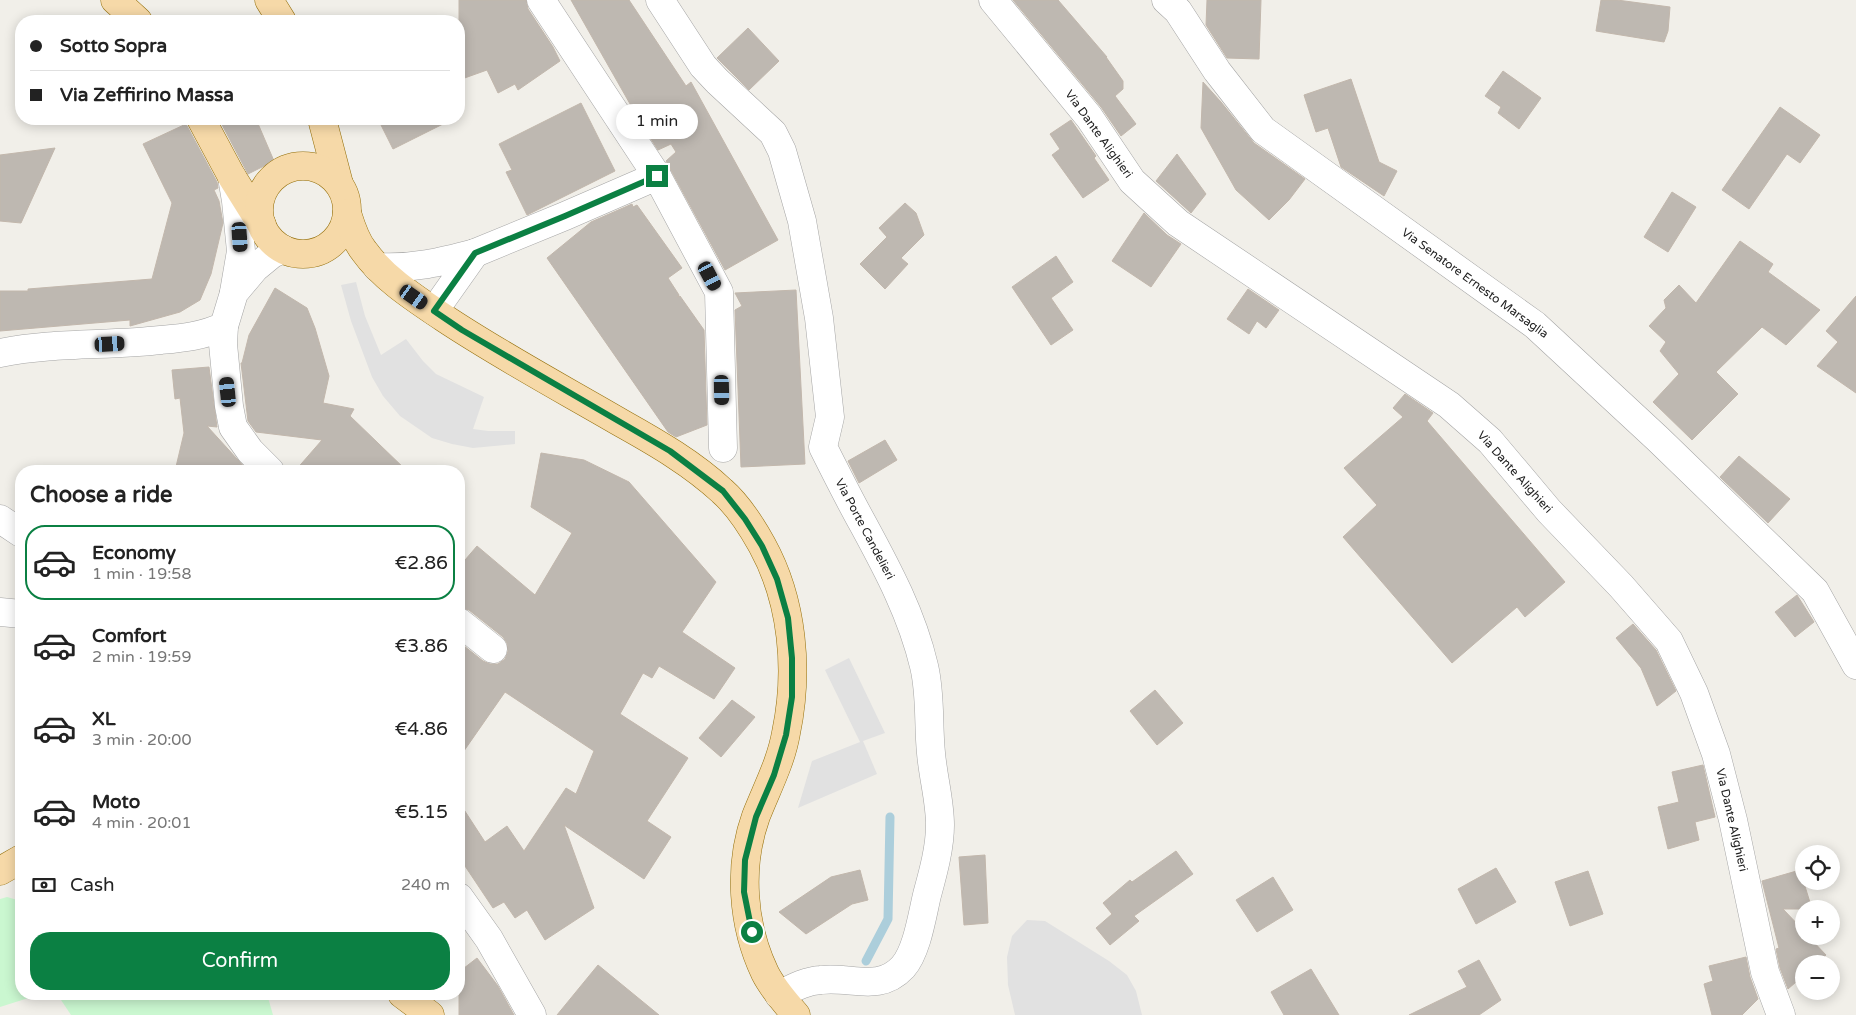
<!DOCTYPE html>
<html lang="en">
<head>
<meta charset="utf-8">
<style>
	body { margin:0; font-family:"Varela Round",sans-serif; background:#f6f6f6; color:#222; height:100vh; display:flex; flex-direction:column; font-size:19px; white-space:nowrap }
	* { box-sizing:border-box; margin:0 }
	p { font-size:16px; color:#767676 }
	.icon { flex:none; width:28px; height:28px; fill:none; stroke:currentColor; stroke-width:2; stroke-linecap:round; stroke-linejoin:round }
	.map { position:relative; flex:1; overflow:hidden }
	.panel { position:absolute; left:15px; top:465px; width:450px; height:535px; display:flex; flex-direction:column; background:#fff; border-radius:20px; box-shadow:0 2px 12px #0003 }
	.panel>* { flex:none }
	.hud { position:absolute; left:15px; top:15px; width:450px; height:110px; border-radius:20px; box-shadow:0 2px 12px #0003; display:grid; align-content:center; height:110px; padding:0 15px; background:#fff }
	.controls { position:absolute; left:1795px; top:845px; display:grid; gap:10px }
	.controls a { display:grid; place-items:center; width:45px; height:45px; border-radius:50%; background:#fff; box-shadow:0 2px 12px #0003; font-size:25px }
	.end { position:absolute; width:22px; height:22px; margin:-11px; border:6px solid #0b8043; background:#fff; box-shadow:0 0 0 2px #fff }
	.from { border-radius:50% }
	.bubble { position:absolute; height:35px; border-radius:18px; background:#fff; box-shadow:0 2px 12px #0003; font-size:16px; font-weight:600; line-height:35px; text-align:center }
	.car { position:absolute; width:15px; height:30px; margin:-15px -8px; border-radius:6px; box-shadow:0 0 4px 1px #0007; background:linear-gradient(#222 24%,#8ab4d8 0 40%,#222 0 76%,#8ab4d8 0 86%,#222 0) }
	.hud b { display:flex; align-items:center; gap:18px; height:48px; font-size:19px }
	.hud b+b { border-top:1px solid #e0e0e0 }
	.hud i { width:12px; height:12px; background:#222 }
	ul { padding:0; list-style:none }
	li { display:flex; align-items:center; gap:15px; height:75px; margin:0 10px 8px; padding:0 5px; border:2px solid transparent; border-radius:20px }
	li div { flex:1 }
	li b { display:block; font-size:19px }
	li em { font-style:normal; font-weight:600 }
	li.current { border-color:#0b8043 }
	li>.icon { width:45px; height:45px; stroke-width:1.5 }
	h2 { padding:0 15px; font-size:22px; line-height:60px }
	.pay { display:flex; align-items:center; gap:12px; height:55px; padding:0 15px; font-size:19px }
	.pay p { margin-inline-start:auto }
	.primary-button { display:flex; gap:10px; margin-top:auto; padding:10px 15px }
	.primary-button a { flex:1; height:58px; border-radius:20px; background:#0b8043; color:#fff; font-size:20px; font-weight:600; line-height:58px; text-align:center }
	.map>svg:first-child { display:block }
	.park { fill:#caf7d0 }
	.parking { fill:#e1e1e1 }
	.lines { fill:none; stroke-linecap:round; stroke-linejoin:round }
	.stream { stroke:#accedb; stroke-width:9 }
	.building { fill:#beb8b1; stroke:#c2b7ac }
	.minor-casing { stroke:#a5a5a5; stroke-width:29 }
	.major-casing { stroke:#946f0a; stroke-width:29 }
	.minor { stroke:#fff; stroke-width:28 }
	.major { stroke:#f6d9a8; stroke-width:28 }
	.route { stroke:#0b8043; stroke-width:6 }
	.labels { text-anchor:middle; stroke-width:4; stroke-linejoin:round; paint-order:stroke }
	.street-label { font-size:12px; fill:#212121; stroke:#fff }
</style>
</head>
<body>
<div class="map">
<svg width="1856" height="1015" viewBox="0 0 1856 1015">
	<rect width="100%" height="100%" fill="#f1efe9"/>
	<g class="park">
		<polygon points="7,897 21,901 21,994 41,994 0,1007 0,899"/>
		<polygon points="57,994 267,994 273,1015 71,1015"/>
	</g>
	<g class="parking">
		<polygon points="356,282 365,316 381,355 406,339 423,361 436,374 484,397 473,429 488,431 515,431 515,444 473,448 452,444 432,438 400,416 383,396 372,377 351,321 341,285"/>
		<polygon points="849,658 885,733 863,741 877,774 798,808 812,761 860,742 825,670"/>
		<polygon points="1027,920 1045,921 1109,961 1127,975 1136,991 1142,1015 1015,1015 1008,985 1007,957 1012,936"/>
	</g>
	<g class="lines">
		<polyline class="stream" points="866,961 888,919 890,817"/>
	</g>
	<g class="building">
		<polygon points="459,0 526,0 528,9 553,47 560,61 518,90 515,84 498,93 487,70 459,80"/>
		<polygon points="571,0 629,0 686,86 691,82 778,240 725,270 666,161 676,152 671,144 658,150 642,125"/>
		<polygon points="1013,0 1058,0 1107,57 1106,57 1123,81 1123,89 1115,96 1136,124 1121,136 1101,107"/>
		<polygon points="1207,0 1261,0 1259,59 1227,58 1206,25"/>
		<polygon points="1601,0 1617,0 1670,7 1668,31 1664,42 1596,31"/>
		<polygon points="748,28 779,61 749,90 717,58"/>
		<polygon points="1503,71 1541,98 1519,129 1498,113 1501,107 1485,96"/>
		<polygon points="1351,79 1379,162 1397,171 1384,196 1341,167 1328,128 1316,132 1304,95"/>
		<polygon points="1203,82 1221,102 1254,143 1305,179 1289,200 1269,220 1236,190 1201,128"/>
		<polygon points="581,103 615,171 527,215 506,172 512,170 499,144"/>
		<polygon points="1780,107 1820,135 1800,163 1787,154 1749,209 1722,190"/>
		<polygon points="219,119 256,119 274,161 248,174"/>
		<polygon points="378,119 453,119 393,149"/>
		<polygon points="1071,120 1096,156 1094,158 1109,180 1083,198 1052,155 1060,149 1050,134"/>
		<polygon points="186,124 217,182 218,188 214,190 219,201 223,223 211,274 200,300 180,312 130,326 130,320 0,331 0,291 28,291 28,289 152,279 172,203 143,144"/>
		<polygon points="55,148 21,223 0,221 0,155"/>
		<polygon points="1177,154 1206,194 1191,213 1156,181"/>
		<polygon points="1672,192 1696,207 1668,252 1644,237"/>
		<polygon points="905,203 916,213 924,235 901,258 908,264 885,289 860,264 887,237 879,228"/>
		<polygon points="632,204 633,207 637,205 682,268 668,278 679,295 677,297 680,296 704,330 707,425 676,437 668,432 547,258 591,222"/>
		<polygon points="1144,213 1167,235 1181,244 1151,287 1112,261"/>
		<polygon points="1740,241 1773,264 1768,272 1820,310 1786,345 1762,327 1716,372 1738,394 1692,440 1653,402 1679,374 1660,351 1666,342 1649,326 1666,308 1664,300 1679,285 1696,303"/>
		<polygon points="1056,256 1073,282 1051,298 1073,330 1051,345 1012,287"/>
		<polygon points="275,288 307,308 315,328 329,376 323,403 354,409 350,416 407,471 295,471 322,440 256,432 248,421 241,363 242,363 249,335"/>
		<polygon points="1248,289 1279,310 1266,328 1257,321 1249,334 1227,319"/>
		<polygon points="796,290 805,464 741,467 735,310 742,306 735,293"/>
		<polygon points="1856,296 1856,393 1817,366 1838,342 1826,331"/>
		<polygon points="209,367 217,427 207,426 248,471 175,471 184,433 180,398 175,399 172,370"/>
		<polygon points="1405,394 1433,413 1427,421 1565,582 1525,617 1517,607 1452,663 1343,537 1377,505 1344,468 1403,417 1393,408"/>
		<polygon points="885,440 897,460 859,483 848,461"/>
		<polygon points="541,453 584,460 629,482 716,582 682,632 735,668 714,699 659,666 652,678 643,673 620,714 688,758 647,821 671,837 644,879 564,825 594,908 545,940 527,910 515,918 504,902 493,908 459,857 459,802 485,842 507,826 524,851 566,788 576,794 594,751 505,692 459,758 459,642 483,661 490,664 498,664 505,659 508,651 507,643 503,637 469,610 459,607 459,567 477,546 535,595 572,533 531,507"/>
		<polygon points="1739,456 1790,499 1768,523 1720,477"/>
		<polygon points="1797,595 1814,622 1795,637 1775,612"/>
		<polygon points="1633,624 1656,650 1676,691 1657,706 1641,668 1616,638"/>
		<polygon points="1155,690 1183,723 1157,745 1130,711"/>
		<polygon points="732,700 755,717 721,757 699,738"/>
		<polygon points="1703,765 1715,817 1695,822 1699,840 1668,849 1658,807 1679,802 1672,772"/>
		<polygon points="1176,851 1193,874 1134,916 1139,921 1110,945 1096,928 1112,914 1103,903 1130,880 1132,882"/>
		<polygon points="985,855 988,923 964,925 959,857"/>
		<polygon points="1496,868 1516,902 1476,924 1458,889"/>
		<polygon points="860,870 868,900 852,904 806,934 779,912 831,877"/>
		<polygon points="1800,870 1812,909 1783,909 1804,931 1804,936 1808,936 1826,955 1816,964 1804,964 1804,975 1788,989 1780,968 1776,949 1779,948 1762,881"/>
		<polygon points="1588,871 1603,914 1570,926 1555,882"/>
		<polygon points="1273,877 1293,910 1257,932 1236,900"/>
		<polygon points="1746,957 1750,977 1758,999 1742,1015 1712,1015 1704,984 1713,981 1709,966"/>
		<polygon points="477,958 498,986 514,1015 459,1015 459,972"/>
		<polygon points="1479,960 1501,1000 1479,1015 1409,1015 1467,987 1458,971"/>
		<polygon points="598,965 659,1015 557,1015"/>
		<polygon points="1311,969 1339,1015 1284,1015 1271,992"/>
	</g>
	<g class="lines">
		<g class="minor-casing">
			<g id="minor">
				<polyline points="541,0 657,176"/>
				<path d="M660 0 703 66 717 81 773 133 782 151 802 221 819 318 830 417 823 447C836 473 849 499 863 524 888 570 912 615 924 666 931 695 928 724 931 753 933 777 940 801 940 825 940 848 933 873 927 895 922 916 917 951 903 967 879 993 851 976 821 980 805 981 793 988 779 995"/>
				<polyline points="993,0 1089,117 1132,181 1178,223 1449,405 1490,441 1549,511 1621,586 1669,641 1694,693 1716,754 1733,820 1765,972 1781,1015"/>
				<polyline points="1166,0 1178,11 1217,71 1263,130 1535,325 1658,439 1815,591 1856,665"/>
				<polyline points="232,177 236,201 241,251 234,292"/>
				<polyline points="475,253 565,216 657,176 719,292 723,448"/>
				<path d="M377 267C414 269 441 262 475 253L434 311"/>
				<path d="M0 353C53 342 107 346 161 340 182 338 204 336 224 326"/>
				<polyline points="270,471 250,451 233,427 229,406 223,344 224,326 234,293 255,268 272,254 283,249"/>
				<polyline points="0,519 21,533"/>
				<polyline points="0,612 21,614"/>
				<polyline points="459,622 493,649"/>
				<polyline points="459,897 489,939 532,1015"/>
			</g>
		</g>
		<g class="major-casing">
			<g id="major">
				<polyline points="115,0 138,21"/>
				<polyline points="269,0 282,21"/>
				<polyline points="201,119 232,177 262,225"/>
				<polyline points="322,119 339,184"/>
				<circle cx="303" cy="210" r="44"/>
				<path d="M347 213C351 226 355 240 364 251 384 279 416 299 444 318 501 356 563 389 623 424 657 443 693 464 722 491 738 505 752 527 762 545 793 601 799 671 786 733 781 762 767 788 756 816 738 866 742 925 765 973 773 989 785 1002 796 1015"/>
				<polyline points="0,871 21,859"/>
				<polyline points="402,994 430,1015"/>
			</g>
		</g>
		<use href="#minor" class="minor"/>
		<use href="#major" class="major"/>
	</g>
	<g class="lines">
		<polyline class="route" points="657,176 565,216 475,253 434,311 462,330 670,451 723,491 745,519 762,546 777,579 788,618 792,658 792,697 786,735 774,775 756,817 745,860 744,892 752,932"/>
	</g>
	<g class="labels">
		<g class="street-label">
			<text transform="translate(1099 134) rotate(54)" y="4">Via Dante Alighieri</text>
			<text transform="translate(1475 283) rotate(36)" y="4">Via Senatore Ernesto Marsaglia</text>
			<text transform="translate(1515 472) rotate(48)" y="4">Via Dante Alighieri</text>
			<text transform="translate(865 529) rotate(62)" y="4">Via Porte Candelieri</text>
			<text transform="translate(1732 820) rotate(77)" y="4">Via Dante Alighieri</text>
		</g>
	</g>
</svg>
<div class="controls">
<a><svg class="icon" aria-label="locate" viewBox="0 0 24 24"><circle cx="12" cy="12" r="6"/><path d="M12 2v4M12 18v4M2 12h4M18 12h4"/></svg></a>
<a>+</a>
<a>−</a>
</div>
<i class="end from" style="left:752px;top:932px"></i>
<i class="end" style="left:657px;top:176px"></i>
<div class="bubble" style="left:616px;top:104px;width:82px">1 min</div>
<i class="car" style="left:240px;top:237px;rotate:176deg"></i>
<i class="car" style="left:710px;top:276px;rotate:152deg"></i>
<i class="car" style="left:414px;top:297px;rotate:125deg"></i>
<i class="car" style="left:110px;top:344px;rotate:87deg"></i>
<i class="car" style="left:722px;top:390px;rotate:179deg"></i>
<i class="car" style="left:228px;top:392px;rotate:354deg"></i>
<div class="hud">
<b><i class="from"></i>Sotto Sopra</b>
<b><i></i>Via Zeffirino Massa</b>
</div>
<section class="panel">
<h2>Choose a ride</h2>
<ul>
<li class="current"><svg class="icon" aria-label="car" viewBox="0 0 24 24"><path d="M5 17H2v-5l4-1 3-4h7l3 4 3 1v5h-3M9 17h6M6 11h13"/><circle cx="7" cy="17" r="2"/><circle cx="17" cy="17" r="2"/></svg><div><b>Economy</b><p>1 min · 19:58</p></div><em>€2.86</em></li>
<li><svg class="icon" aria-label="car" viewBox="0 0 24 24"><path d="M5 17H2v-5l4-1 3-4h7l3 4 3 1v5h-3M9 17h6M6 11h13"/><circle cx="7" cy="17" r="2"/><circle cx="17" cy="17" r="2"/></svg><div><b>Comfort</b><p>2 min · 19:59</p></div><em>€3.86</em></li>
<li><svg class="icon" aria-label="car" viewBox="0 0 24 24"><path d="M5 17H2v-5l4-1 3-4h7l3 4 3 1v5h-3M9 17h6M6 11h13"/><circle cx="7" cy="17" r="2"/><circle cx="17" cy="17" r="2"/></svg><div><b>XL</b><p>3 min · 20:00</p></div><em>€4.86</em></li>
<li><svg class="icon" aria-label="car" viewBox="0 0 24 24"><path d="M5 17H2v-5l4-1 3-4h7l3 4 3 1v5h-3M9 17h6M6 11h13"/><circle cx="7" cy="17" r="2"/><circle cx="17" cy="17" r="2"/></svg><div><b>Moto</b><p>4 min · 20:01</p></div><em>€5.15</em></li>
</ul>
<div class="pay"><svg class="icon" aria-label="cash" viewBox="0 0 24 24"><path d="M3 7h18v10H3z"/><circle cx="12" cy="12" r="2"/></svg>Cash<p>240 m</p></div>
<div class="primary-button"><a>Confirm</a></div>
</section>
</div>
</body>
</html>
